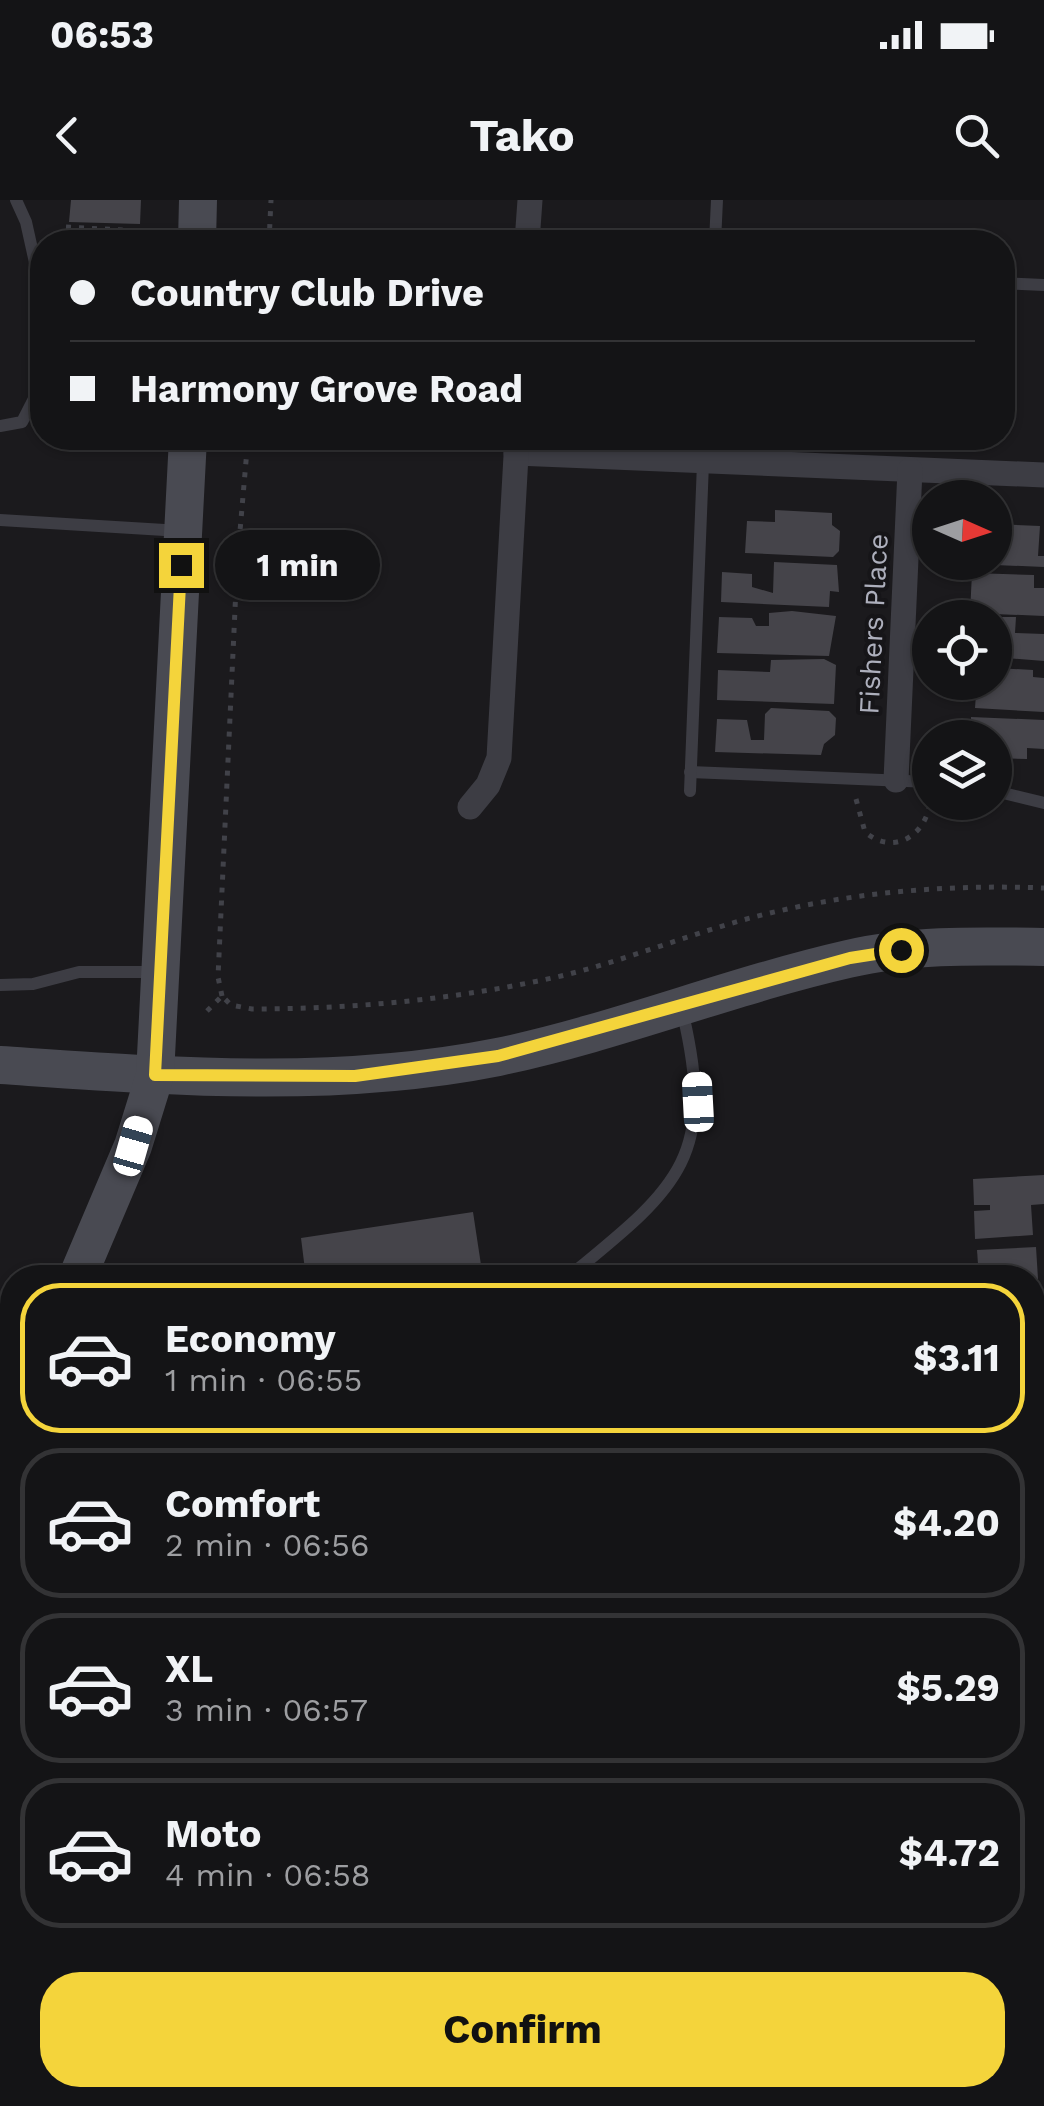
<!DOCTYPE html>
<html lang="en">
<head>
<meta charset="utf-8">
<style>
	body { margin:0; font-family:"Work Sans",sans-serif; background:#1d1d1f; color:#f1f3f6; height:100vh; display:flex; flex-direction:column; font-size:38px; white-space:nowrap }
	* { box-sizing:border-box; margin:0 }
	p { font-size:32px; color:#9d9ea1 }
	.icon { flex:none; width:55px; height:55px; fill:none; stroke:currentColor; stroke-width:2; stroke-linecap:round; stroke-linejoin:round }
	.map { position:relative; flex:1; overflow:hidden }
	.details { position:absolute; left:0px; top:1065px; width:1045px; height:842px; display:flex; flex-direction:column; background:#141416; border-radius:40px 40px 0 0; box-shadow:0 2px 8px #0004,0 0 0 2px #333335 }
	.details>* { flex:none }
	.hud { position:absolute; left:30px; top:30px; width:985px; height:220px; border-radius:40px; box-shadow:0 2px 8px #0004,0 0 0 2px #333335; display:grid; align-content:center; height:220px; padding:0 40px; background:#141416 }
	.needle { width:65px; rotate:93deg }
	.buttons { position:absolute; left:912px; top:280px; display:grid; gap:20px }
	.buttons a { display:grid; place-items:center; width:100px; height:100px; border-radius:50%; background:#141416; box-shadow:0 2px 8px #0004,0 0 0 2px #333335; font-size:50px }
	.end { position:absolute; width:45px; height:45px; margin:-22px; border:12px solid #f4d43b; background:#111; box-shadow:0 0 0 5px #111 }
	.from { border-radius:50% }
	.bubble { position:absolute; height:70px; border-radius:35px; background:#141416; box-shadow:0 2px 8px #0004,0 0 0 2px #333335; font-size:32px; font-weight:700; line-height:70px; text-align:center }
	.car { position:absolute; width:30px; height:60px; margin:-30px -15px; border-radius:12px; box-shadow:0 0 8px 2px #0007; background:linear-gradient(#fff 24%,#345 0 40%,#fff 0 76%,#345 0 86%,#fff 0) }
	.hud b { display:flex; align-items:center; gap:35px; height:95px; font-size:38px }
	.hud b+b { border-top:2px solid #333335 }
	.hud i { width:25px; height:25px; background:#f1f3f6 }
	ul { padding:18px 0 0; list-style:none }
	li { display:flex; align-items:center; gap:30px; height:150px; margin:0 20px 15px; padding:0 20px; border:5px solid #333335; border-radius:40px }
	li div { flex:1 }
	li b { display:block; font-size:38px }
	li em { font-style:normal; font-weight:700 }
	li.active { border-color:#f4d43b }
	li>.icon { width:90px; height:90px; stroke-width:1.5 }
	.cta { display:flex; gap:20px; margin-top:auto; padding:20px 40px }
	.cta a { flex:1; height:115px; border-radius:40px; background:#f4d43b; color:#111; font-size:40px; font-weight:700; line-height:115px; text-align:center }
	.status { display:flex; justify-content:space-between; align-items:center; height:70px; padding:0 50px; background:#141416; direction:ltr }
	.status svg { height:28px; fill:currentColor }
	header { display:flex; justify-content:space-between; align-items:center; height:130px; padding:0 40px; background:#141416; font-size:45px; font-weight:700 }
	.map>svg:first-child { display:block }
	.building { fill:#45444a }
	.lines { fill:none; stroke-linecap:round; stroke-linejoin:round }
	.path { stroke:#414249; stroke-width:5; stroke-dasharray:5 8; stroke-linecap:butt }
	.lane { stroke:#3d3d44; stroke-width:12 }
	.street { stroke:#3d3d44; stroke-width:25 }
	.secondary { stroke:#494a52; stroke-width:38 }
	.route { stroke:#f4d43b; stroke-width:12 }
	.labels { text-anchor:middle; stroke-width:8; stroke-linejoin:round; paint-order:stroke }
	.street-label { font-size:28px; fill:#adafbc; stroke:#161518 }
</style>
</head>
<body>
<div class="status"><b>06:53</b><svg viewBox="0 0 49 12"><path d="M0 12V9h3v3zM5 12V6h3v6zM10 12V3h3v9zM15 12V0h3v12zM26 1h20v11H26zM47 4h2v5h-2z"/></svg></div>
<header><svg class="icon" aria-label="back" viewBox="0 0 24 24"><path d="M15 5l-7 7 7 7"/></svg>Tako<svg class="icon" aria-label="search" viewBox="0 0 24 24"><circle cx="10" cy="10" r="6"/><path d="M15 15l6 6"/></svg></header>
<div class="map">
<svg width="1044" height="1906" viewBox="0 0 1044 1906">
	<rect width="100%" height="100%" fill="#1b1a1d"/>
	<g class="building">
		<polygon points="71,0 141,0 140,24 69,22"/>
		<polygon points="775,310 832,313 832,325 840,331 839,351 833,357 745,353 747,321 775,322"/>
		<polygon points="995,324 1040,326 1038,356 1044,356 1044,367 995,365"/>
		<polygon points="774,362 837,365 839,392 830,391 829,407 721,402 722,372 752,374 752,387 773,393"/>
		<polygon points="972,373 1034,375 1034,388 1044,388 1044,416 970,413"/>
		<polygon points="792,411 836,416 829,456 717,453 719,417 752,418 756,426 769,426 769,413"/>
		<polygon points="995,417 1016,417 1015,433 1044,434 1044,461 995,457"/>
		<polygon points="824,459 836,465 834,504 717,500 718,470 770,472 771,460"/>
		<polygon points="995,468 1033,470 1033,477 1044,478 1044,512 975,508 976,494 967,493 968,482 995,482"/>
		<polygon points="771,508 829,511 836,518 835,535 824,544 821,555 715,552 717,519 747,520 751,540 764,540 765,514"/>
		<polygon points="971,517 1044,520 1044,549 1027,548 1027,559 995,558 995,538 971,535"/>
		<polygon points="1044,975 1044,1004 1031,1005 1033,1035 975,1039 974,1011 990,1010 990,1005 974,1005 973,979"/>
		<polygon points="473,1012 483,1078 306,1078 301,1038"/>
		<polygon points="1036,1047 1038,1079 979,1078 977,1050"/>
	</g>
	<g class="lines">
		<g class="path">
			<polyline points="66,27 122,30 127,42"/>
			<polyline points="269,42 271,0"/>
			<path d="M856 599 865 632C893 656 926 636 930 602"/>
			<polyline points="222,796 218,777 237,366 248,238"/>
			<path d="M207 811 222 796 231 805 252 809C356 809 460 799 561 776 623 761 682 737 743 720 841 693 942 684 1044 688"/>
		</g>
		<g class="lane">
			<polyline points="16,0 26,22 42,94"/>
			<polyline points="715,42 717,0"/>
			<polyline points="1002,83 1044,85"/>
			<polyline points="0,226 22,222 42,183"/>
			<polyline points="0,320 181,331"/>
			<polyline points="690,572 930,582"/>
			<polyline points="690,591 704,238"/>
			<polyline points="995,591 1044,603"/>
			<polyline points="0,785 33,784 79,772 155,772"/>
			<path d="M567 1078C677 988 718 959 682 810"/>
		</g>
		<g class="street">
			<polyline points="527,42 530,0"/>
			<polyline points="516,253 1044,275"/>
			<polyline points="896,580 910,270"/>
			<polyline points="470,607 488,585 499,558 517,238"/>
		</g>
		<g class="secondary">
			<polyline points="197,42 198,0"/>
			<path d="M0 865C166 876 333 890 498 857 617 832 730 786 848 759 911 744 979 746 1044 747"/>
			<polyline points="77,1078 133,946 155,875 188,238"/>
			<polyline points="0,1261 12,1231"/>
		</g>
	</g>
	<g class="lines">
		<polyline class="route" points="181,365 155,875 355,876 498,856 850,758 901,750"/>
	</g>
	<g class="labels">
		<g class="street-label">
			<text transform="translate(873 424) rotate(-87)" y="10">Fishers Place</text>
		</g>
	</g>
</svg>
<div class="buttons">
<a><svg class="needle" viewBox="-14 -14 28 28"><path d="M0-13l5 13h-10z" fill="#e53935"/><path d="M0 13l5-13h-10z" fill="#9d9ea1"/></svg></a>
<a><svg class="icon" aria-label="locate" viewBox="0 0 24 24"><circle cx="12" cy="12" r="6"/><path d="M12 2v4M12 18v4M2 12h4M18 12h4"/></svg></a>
<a><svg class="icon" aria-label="layers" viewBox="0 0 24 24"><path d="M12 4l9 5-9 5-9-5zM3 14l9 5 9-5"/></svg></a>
</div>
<i class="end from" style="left:901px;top:750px"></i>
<i class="end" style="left:181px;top:365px"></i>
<div class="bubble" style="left:215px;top:330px;width:165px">1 min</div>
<i class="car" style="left:698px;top:902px;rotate:357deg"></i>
<i class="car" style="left:133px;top:946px;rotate:16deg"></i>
<div class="hud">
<b><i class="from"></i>Country Club Drive</b>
<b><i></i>Harmony Grove Road</b>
</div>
<section class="details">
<ul>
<li class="active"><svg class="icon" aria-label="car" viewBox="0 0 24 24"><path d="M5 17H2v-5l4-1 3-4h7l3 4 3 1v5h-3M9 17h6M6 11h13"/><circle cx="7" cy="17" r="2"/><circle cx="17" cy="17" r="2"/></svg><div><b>Economy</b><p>1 min · 06:55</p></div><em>$3.11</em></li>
<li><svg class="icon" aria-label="car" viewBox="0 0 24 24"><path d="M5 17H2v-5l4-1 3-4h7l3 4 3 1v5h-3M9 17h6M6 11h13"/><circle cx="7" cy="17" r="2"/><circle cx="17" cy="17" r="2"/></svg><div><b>Comfort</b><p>2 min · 06:56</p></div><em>$4.20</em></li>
<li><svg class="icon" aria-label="car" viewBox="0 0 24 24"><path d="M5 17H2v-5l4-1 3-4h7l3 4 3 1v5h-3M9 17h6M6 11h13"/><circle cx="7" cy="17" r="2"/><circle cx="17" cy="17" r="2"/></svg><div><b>XL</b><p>3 min · 06:57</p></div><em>$5.29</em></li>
<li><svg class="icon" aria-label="car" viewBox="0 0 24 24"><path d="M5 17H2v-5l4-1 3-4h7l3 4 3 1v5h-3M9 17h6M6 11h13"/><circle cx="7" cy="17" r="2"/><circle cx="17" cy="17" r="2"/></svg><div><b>Moto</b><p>4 min · 06:58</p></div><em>$4.72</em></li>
</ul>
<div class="cta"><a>Confirm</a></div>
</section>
</div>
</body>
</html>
